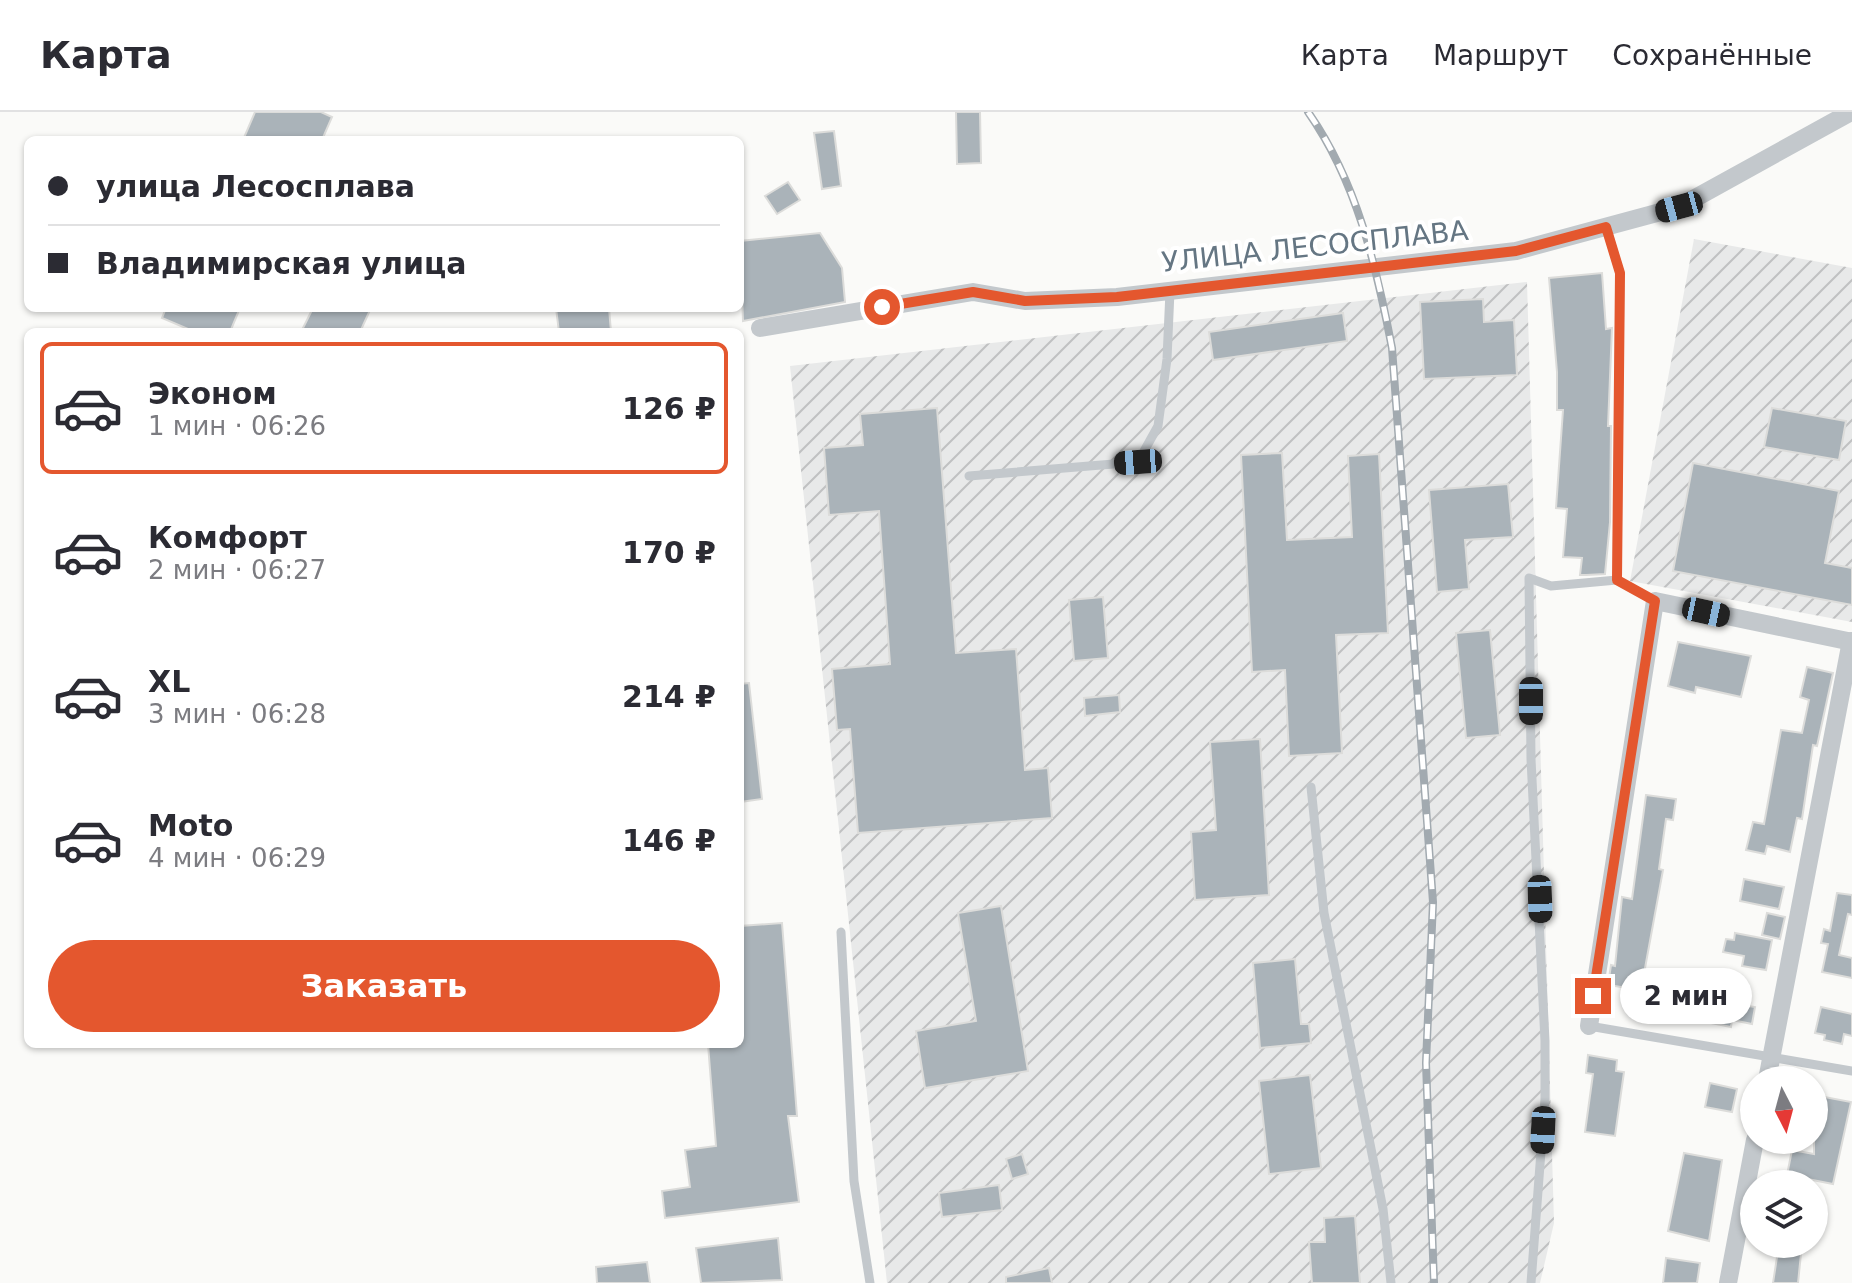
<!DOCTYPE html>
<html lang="ru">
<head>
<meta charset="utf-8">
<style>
	body { margin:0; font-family:"DejaVu Sans",sans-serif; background:#f7f7f7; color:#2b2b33; height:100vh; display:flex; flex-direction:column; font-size:30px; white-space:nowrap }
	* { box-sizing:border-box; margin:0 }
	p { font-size:26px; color:#7c7c81 }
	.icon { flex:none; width:44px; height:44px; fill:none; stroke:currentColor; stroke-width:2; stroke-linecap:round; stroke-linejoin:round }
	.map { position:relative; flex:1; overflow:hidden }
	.panel { position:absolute; left:24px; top:216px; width:720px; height:720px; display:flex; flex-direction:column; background:#fff; border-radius:12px; box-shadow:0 2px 6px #0004 }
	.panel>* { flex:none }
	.guide { position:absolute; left:24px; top:24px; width:720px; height:176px; border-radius:12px; box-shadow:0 2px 6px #0004; display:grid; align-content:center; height:176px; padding:0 24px; background:#fff }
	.needle { width:52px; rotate:174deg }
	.buttons { position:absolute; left:1740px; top:954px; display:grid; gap:16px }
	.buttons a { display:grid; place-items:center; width:88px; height:88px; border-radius:50%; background:#fff; box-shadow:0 2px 6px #0004; font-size:40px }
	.end { position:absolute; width:36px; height:36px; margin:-18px; border:10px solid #e4572e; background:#fff; box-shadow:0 0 0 4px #fff }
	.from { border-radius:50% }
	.bubble { position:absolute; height:56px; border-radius:28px; background:#fff; box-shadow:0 2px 6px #0004; font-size:26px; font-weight:600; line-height:56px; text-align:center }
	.car { position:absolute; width:24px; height:48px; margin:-24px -12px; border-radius:10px; box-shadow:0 0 6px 2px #0007; background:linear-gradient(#222 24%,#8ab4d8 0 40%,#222 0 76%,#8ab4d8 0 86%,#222 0) }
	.guide b { display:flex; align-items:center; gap:28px; height:76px; font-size:30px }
	.guide b+b { border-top:2px solid #e1e1e2 }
	.guide i { width:20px; height:20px; background:#2b2b33 }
	ul { padding:14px 0 0; list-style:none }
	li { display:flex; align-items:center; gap:24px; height:132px; margin:0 16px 12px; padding:0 8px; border:4px solid transparent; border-radius:12px }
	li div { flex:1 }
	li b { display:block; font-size:30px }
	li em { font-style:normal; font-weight:600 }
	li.current { border-color:#e4572e }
	li>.icon { width:72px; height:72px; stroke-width:1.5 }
	.action { display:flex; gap:16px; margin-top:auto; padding:16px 24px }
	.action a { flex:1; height:92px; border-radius:48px; background:#e4572e; color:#fff; font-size:32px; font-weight:600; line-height:92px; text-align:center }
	header { display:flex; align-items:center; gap:48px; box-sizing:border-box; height:112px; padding:0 40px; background:#fff; border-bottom:2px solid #e1e1e2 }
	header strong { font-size:38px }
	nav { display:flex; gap:44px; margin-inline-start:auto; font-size:28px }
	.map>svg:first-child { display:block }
	.industrial { fill:url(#industrial-furrows) }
	.building { fill:#aab3b9; stroke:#dcdcda; stroke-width:2 }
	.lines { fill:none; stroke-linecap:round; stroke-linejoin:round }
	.lane { stroke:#c3c8cc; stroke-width:9 }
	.street { stroke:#c3c8cc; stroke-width:18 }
	.rail-casing { stroke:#a2aab0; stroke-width:8 }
	.rail { stroke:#fff; stroke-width:5; stroke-dasharray:15; stroke-linecap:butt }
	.route { stroke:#e4572e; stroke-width:10 }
	.labels { text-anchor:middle; stroke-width:8; stroke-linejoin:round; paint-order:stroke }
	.street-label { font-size:28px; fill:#657683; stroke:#fff }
</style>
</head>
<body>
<header>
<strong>Карта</strong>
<nav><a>Карта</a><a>Маршрут</a><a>Сохранённые</a></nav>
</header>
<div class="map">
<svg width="1852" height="1171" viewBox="0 0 1852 1171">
	<defs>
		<pattern id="industrial-furrows" width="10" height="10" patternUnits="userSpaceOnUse" patternTransform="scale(2)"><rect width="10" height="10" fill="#e8e9e9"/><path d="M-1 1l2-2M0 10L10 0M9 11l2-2" fill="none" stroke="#c0c1c2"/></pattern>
	</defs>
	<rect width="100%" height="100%" fill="#fafaf8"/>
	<g class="industrial">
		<polygon points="1694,127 1852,156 1852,510 1630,469"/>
		<polygon points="1527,170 1554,1111 1540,1171 887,1171 790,254"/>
	</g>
	<g class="building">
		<polygon points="255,0 321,0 332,5 322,28 243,28"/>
		<polygon points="956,0 980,0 981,51 957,52"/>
		<polygon points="834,19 841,74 822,77 814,21"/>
		<polygon points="788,70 800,88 777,102 765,84"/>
		<polygon points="820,121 842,156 845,190 743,209 740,129"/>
		<polygon points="1602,161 1606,217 1612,216 1608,314 1611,314 1610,410 1605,462 1586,463 1580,463 1582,446 1563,445 1567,397 1556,396 1563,298 1557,298 1557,260 1549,166"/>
		<polygon points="1483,187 1484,210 1514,208 1517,263 1424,267 1420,190"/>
		<polygon points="166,196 240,196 230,220 195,220 162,206"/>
		<polygon points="313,196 371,196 360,220 301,220"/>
		<polygon points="556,196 609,196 611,220 559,220"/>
		<polygon points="1343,201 1347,229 1213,248 1209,220"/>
		<polygon points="937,296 956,541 1016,537 1025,658 1048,656 1052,706 858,721 850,617 837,618 832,557 890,552 879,399 829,403 824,336 863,333 860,302"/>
		<polygon points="1772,296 1846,309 1839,348 1764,335"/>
		<polygon points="1282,341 1287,428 1352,425 1348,344 1379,342 1388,521 1336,523 1342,641 1289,644 1285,558 1252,560 1241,343"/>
		<polygon points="1693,351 1839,379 1825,451 1852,456 1852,493 1673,459"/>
		<polygon points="1508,372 1513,425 1465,428 1469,477 1437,480 1429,378"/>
		<polygon points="1103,485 1108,546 1074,549 1069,488"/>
		<polygon points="1490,518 1500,623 1466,626 1456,521"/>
		<polygon points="1678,530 1751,544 1741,585 1696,575 1695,581 1668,574"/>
		<polygon points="1807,555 1833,561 1817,634 1813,633 1802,707 1797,706 1790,740 1767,734 1765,742 1746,738 1753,710 1764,712 1781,618 1802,621 1809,588 1800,585"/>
		<polygon points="749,571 762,687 740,690 740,572"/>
		<polygon points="1119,583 1120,600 1085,604 1084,586"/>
		<polygon points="1260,627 1269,783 1195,788 1191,720 1216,718 1210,630"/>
		<polygon points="1646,683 1676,687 1673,708 1666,707 1659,757 1663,758 1641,878 1608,873 1611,853 1615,854 1622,785 1632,787"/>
		<polygon points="1744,767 1784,775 1779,797 1740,789"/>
		<polygon points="1837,781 1852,783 1852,803 1848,802 1839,843 1852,846 1852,866 1822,860 1828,832 1821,831 1824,817 1830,819"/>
		<polygon points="1001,794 1028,959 925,976 916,919 976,909 958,801"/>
		<polygon points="1767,801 1785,805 1780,827 1762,823"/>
		<polygon points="782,811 797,1004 788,1004 799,1090 665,1106 662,1079 690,1075 685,1038 716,1034 708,932 740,932 740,814"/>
		<polygon points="1735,821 1772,828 1766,858 1742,854 1744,844 1723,840 1726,827 1734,828"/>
		<polygon points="1295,847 1301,912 1309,912 1311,931 1260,936 1253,851"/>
		<polygon points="1709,888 1755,895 1752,912 1732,908 1731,915 1706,910"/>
		<polygon points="1821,895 1852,902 1852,924 1844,922 1842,932 1824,928 1825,923 1815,921"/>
		<polygon points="1588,943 1617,948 1616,959 1624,960 1615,1024 1585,1020 1593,962 1586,961"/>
		<polygon points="1310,963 1321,1056 1269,1062 1259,969"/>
		<polygon points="1710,971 1737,977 1732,1000 1705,995"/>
		<polygon points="1814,983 1851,990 1833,1072 1787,1063 1792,1038 1814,1042"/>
		<polygon points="1684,1041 1722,1048 1709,1129 1668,1119"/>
		<polygon points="1022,1042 1028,1062 1012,1067 1006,1047"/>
		<polygon points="999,1073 1002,1098 942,1105 939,1081"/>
		<polygon points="1355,1104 1360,1171 1312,1171 1309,1130 1325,1130 1324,1106"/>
		<polygon points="778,1126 782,1168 701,1171 696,1136"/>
		<polygon points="1779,1132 1802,1132 1798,1171 1773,1171"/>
		<polygon points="1666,1146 1700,1151 1697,1171 1663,1171"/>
		<polygon points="647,1150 650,1171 597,1171 596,1155"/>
		<polygon points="1049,1156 1052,1171 1006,1171 1006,1165"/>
	</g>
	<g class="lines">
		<g class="lane">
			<polyline points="1606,115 1620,161 1617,468 1655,489"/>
			<polyline points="969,364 1138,350 1158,314 1167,247 1170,179"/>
			<polyline points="1311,675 1324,801 1383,1097 1391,1171"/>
			<polyline points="841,820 854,1069 870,1171"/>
			<polyline points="1589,914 1852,959"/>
			<polyline points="1531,1171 1545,987 1545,929 1531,647 1529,466 1551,474 1617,468"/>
		</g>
		<g class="street">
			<polyline points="760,216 973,180 1025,189 1117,185 1516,139 1679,95 1851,0"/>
			<polyline points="1589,914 1655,489 1852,530"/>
			<polyline points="1767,968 1851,529"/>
			<polyline points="1728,1171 1755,1028"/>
		</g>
		<g class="rail-casing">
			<path id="rail" d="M1308 0C1357 70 1376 153 1392 236L1433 790 1426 951 1434 1171"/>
		</g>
		<use href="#rail" class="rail"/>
	</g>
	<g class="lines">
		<polyline class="route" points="882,195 973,180 1025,189 1117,185 1516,139 1606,115 1620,161 1617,468 1655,489 1593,884"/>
	</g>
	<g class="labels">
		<g class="street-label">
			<text transform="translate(1315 134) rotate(-6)" y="10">УЛИЦА ЛЕСОСПЛАВА</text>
		</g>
	</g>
</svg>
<div class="buttons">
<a><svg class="needle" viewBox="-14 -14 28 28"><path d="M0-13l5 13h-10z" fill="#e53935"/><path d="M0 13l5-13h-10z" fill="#7c7c81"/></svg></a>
<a><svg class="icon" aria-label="layers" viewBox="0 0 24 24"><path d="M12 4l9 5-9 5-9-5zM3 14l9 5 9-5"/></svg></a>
</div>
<i class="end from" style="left:882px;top:195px"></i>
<i class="end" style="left:1593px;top:884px"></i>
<div class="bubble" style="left:1620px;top:856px;width:132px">2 мин</div>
<i class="car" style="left:1679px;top:95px;rotate:255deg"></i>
<i class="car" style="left:1138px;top:350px;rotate:266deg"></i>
<i class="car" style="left:1706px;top:500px;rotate:102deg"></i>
<i class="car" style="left:1531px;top:589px;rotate:180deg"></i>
<i class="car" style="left:1540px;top:787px;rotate:178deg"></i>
<i class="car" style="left:1543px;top:1018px;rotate:183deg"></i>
<div class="guide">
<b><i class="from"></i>улица Лесосплава</b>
<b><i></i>Владимирская улица</b>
</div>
<section class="panel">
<ul>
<li class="current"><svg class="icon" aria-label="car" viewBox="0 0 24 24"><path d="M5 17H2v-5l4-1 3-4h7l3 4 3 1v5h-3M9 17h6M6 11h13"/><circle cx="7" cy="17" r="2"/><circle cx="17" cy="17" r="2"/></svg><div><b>Эконом</b><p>1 мин · 06:26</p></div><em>126 ₽</em></li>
<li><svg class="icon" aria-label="car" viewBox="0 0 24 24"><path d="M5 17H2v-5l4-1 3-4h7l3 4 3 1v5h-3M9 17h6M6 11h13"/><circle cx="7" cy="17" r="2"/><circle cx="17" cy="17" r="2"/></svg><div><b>Комфорт</b><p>2 мин · 06:27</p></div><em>170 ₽</em></li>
<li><svg class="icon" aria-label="car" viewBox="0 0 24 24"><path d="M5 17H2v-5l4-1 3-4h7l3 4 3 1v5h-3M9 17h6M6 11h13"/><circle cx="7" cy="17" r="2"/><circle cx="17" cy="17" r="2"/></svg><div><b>XL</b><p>3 мин · 06:28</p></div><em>214 ₽</em></li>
<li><svg class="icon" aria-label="car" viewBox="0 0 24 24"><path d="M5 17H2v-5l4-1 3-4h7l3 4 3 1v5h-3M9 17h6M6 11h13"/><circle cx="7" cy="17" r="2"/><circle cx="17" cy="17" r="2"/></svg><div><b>Moto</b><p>4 мин · 06:29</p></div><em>146 ₽</em></li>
</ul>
<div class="action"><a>Заказать</a></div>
</section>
</div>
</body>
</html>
